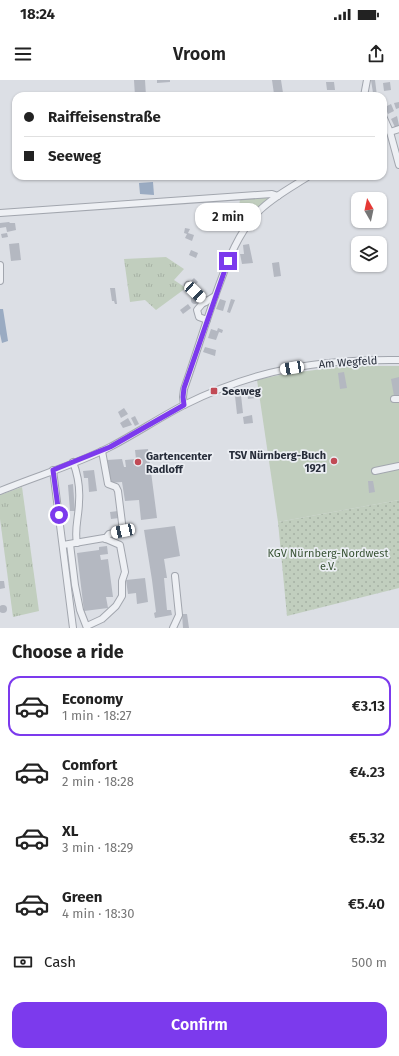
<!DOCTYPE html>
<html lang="en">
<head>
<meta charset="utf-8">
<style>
	body { margin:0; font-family:"Fira Sans",sans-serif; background:#f6f6f6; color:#222; height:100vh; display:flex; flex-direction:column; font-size:15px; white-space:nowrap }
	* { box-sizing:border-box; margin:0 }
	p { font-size:13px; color:#767676 }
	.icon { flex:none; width:22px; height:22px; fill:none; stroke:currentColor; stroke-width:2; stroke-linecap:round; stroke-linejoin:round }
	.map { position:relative; height:548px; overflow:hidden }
	.side { display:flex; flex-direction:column; background:#fff; flex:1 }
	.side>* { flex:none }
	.top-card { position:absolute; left:12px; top:12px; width:375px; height:88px; border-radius:12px; box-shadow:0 1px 3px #0004; display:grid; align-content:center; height:88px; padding:0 12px; background:#fff }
	.needle { width:26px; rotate:351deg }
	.buttons { position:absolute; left:351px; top:112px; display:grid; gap:8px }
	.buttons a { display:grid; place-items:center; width:36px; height:36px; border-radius:8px; background:#fff; box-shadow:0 1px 3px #0004; font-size:20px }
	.end { position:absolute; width:18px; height:18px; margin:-9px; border:5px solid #7c3aed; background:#fff; box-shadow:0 0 0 2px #fff }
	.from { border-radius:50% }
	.bubble { position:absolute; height:28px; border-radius:12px; background:#fff; box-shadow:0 1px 3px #0004; font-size:13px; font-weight:600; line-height:28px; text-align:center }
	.car { position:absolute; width:12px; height:24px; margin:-12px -6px; border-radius:5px; box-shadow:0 0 3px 1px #0007; background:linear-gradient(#fff 24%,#345 0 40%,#fff 0 76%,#345 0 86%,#fff 0) }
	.top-card b { display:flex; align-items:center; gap:14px; height:38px; font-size:15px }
	.top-card b+b { border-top:1px solid #e0e0e0 }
	.top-card i { width:10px; height:10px; background:#222 }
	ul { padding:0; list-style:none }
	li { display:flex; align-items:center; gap:12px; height:60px; margin:0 8px 6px; padding:0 4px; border:2px solid transparent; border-radius:12px }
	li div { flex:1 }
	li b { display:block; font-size:15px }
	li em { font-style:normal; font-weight:600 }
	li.current { border-color:#7c3aed }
	li>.icon { width:36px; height:36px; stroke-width:1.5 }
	h2 { padding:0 12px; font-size:18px; line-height:48px }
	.pay { display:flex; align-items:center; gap:10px; height:44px; padding:0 12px; font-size:15px }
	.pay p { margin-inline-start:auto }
	.primary-button { display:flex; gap:8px; margin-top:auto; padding:8px 12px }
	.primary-button a { flex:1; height:46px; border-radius:12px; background:#7c3aed; color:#fff; font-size:16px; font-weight:600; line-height:46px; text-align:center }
	.status { display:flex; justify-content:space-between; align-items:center; height:28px; padding:0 20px; background:#fff; direction:ltr }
	.status svg { height:11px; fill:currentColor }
	header { display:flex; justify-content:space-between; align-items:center; height:52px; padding:0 12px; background:#fff; font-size:18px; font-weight:600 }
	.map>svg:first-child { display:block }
	.grass { fill:url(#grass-tufts) }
	.garden { fill:url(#garden-dots) }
	.pitch { fill:#c1cebe }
	.water { fill:#9aabc2 }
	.building { fill:#b4b8c1 }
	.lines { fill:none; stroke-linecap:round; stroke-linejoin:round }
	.minor-casing { stroke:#a2a6ae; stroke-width:8 }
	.minor { stroke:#eef0f4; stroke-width:6 }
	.route { stroke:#7c3aed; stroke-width:5 }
	.poi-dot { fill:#c14a55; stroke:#ebeef3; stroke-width:1.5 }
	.labels { text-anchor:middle; stroke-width:3.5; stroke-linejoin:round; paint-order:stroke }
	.street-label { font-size:11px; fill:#272d3a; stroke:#ebeef3 }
	.poi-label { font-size:11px; font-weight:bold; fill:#272d3a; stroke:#ebeef3; text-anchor:start }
	.park-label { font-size:11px; fill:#3a5436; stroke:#ebeef3 }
</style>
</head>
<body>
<div class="status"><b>18:24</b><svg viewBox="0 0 49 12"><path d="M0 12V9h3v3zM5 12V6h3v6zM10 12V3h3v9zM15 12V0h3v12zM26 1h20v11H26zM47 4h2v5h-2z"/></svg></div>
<header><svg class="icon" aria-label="menu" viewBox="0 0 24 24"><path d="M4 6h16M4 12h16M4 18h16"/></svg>Vroom<svg class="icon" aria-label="share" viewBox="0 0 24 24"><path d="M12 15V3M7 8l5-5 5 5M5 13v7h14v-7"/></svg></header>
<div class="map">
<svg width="399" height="548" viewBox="0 0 399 548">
	<defs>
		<pattern id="grass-tufts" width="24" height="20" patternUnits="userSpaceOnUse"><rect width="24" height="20" fill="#c1cebe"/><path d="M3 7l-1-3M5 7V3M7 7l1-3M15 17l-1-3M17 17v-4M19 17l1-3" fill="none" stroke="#a6b1a4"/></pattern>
		<pattern id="garden-dots" width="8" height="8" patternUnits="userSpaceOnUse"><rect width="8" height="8" fill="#c1cebe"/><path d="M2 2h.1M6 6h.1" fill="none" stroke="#a6b1a4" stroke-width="1.8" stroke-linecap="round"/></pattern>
	</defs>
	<rect width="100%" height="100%" fill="#dcdfe5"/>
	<g class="grass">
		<polygon points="270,116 237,151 240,118"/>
		<polygon points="166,177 184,189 174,200 186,208 156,230 145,220 130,222 124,179"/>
		<polygon points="22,407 39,531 13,537 0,439 0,415"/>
	</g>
	<polygon class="garden" points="399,420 399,508 287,536 278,442"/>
	<polygon class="pitch" points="346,286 399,286 399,420 278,442 257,300 284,294"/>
	<g class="water">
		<polygon points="153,102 154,115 140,114 139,103"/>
		<polygon points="0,229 3,229 8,261 2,263 0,254"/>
	</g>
	<g class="building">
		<polygon points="134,0 145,0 146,16 135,16"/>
		<polygon points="157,0 170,0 170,2 157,3"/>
		<polygon points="272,0 281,0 283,13 274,14"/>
		<polygon points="371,0 375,0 377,16 374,16 373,13"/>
		<polygon points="326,2 334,2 335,10 327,10"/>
		<polygon points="390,2 391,10 384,11 383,3"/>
		<polygon points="399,22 399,28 396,29 394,23"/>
		<polygon points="391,24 394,31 388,34 385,27"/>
		<polygon points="397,36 399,45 395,47 391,39"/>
		<polygon points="9,142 10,143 15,143 16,150 7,152 6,147 0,148 0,143"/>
		<polygon points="185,148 190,149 188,153 194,155 192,161 185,158 187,154 184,153"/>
		<polygon points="7,153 8,157 2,158 1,154"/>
		<polygon points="19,163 21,180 11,181 9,164"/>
		<polygon points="249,164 253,183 242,184 240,174 244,174 243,165"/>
		<polygon points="191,170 198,173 196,178 189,175"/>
		<polygon points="279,182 281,196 274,197 272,183"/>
		<polygon points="194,198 198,202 193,207 189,203"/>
		<polygon points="110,208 115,208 117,224 115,224 114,221 112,221"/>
		<circle cx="195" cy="220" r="4"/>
		<polygon points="220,219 226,221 223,231 216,229"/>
		<polygon points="231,219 235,220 230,233 227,232"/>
		<polygon points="188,224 191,228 183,234 180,230"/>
		<polygon points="218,248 223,250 222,253 219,252 216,260 208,258 211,249 217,251"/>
		<polygon points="205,267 216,270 215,276 203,272"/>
		<polygon points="344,292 347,308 340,309 338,293"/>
		<polygon points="399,297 399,315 394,316 391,299"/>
		<polygon points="256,310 257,318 248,319 247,311"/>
		<polygon points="241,315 243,333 237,334 235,316"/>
		<polygon points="124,328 128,334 121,338 118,332"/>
		<polygon points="252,335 253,343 244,344 243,337"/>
		<polygon points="135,336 139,344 135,346 131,338"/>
		<polygon points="128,338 132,345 123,348 120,343"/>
		<polygon points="148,369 157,438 141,440 139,420 125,421 122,402 109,403 107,380 122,379 124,387 126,387 125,380 136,379 135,370"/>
		<polygon points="94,390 97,411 89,412 88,398 84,398 83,391"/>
		<polygon points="368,401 373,401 375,412 369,413"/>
		<polygon points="73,404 75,431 70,431 68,405"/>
		<polygon points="118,431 119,438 111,439 110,432"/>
		<polygon points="175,446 180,476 164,479 167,498 164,498 167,530 171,530 172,535 155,538 154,533 156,532 152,500 144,450"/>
		<polygon points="107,466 108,474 100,475 101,480 108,479 113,517 106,517 108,528 84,531 77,473 99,470 99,467"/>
		<polygon points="145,498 148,522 137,524 136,513 128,514 126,500"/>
		<polygon points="0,501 4,501 5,508 0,509"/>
		<circle cx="3" cy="529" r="4"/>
		<polygon points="182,534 187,534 189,548 183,548"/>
	</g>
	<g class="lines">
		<g class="minor-casing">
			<g id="minor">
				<polyline points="364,16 367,0"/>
				<polyline points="383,36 390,52 399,85"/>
				<polyline points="390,52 399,49"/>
				<polyline points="0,133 272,114 278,116"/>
				<polyline points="0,185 0,201"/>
				<polyline points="188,205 206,222"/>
				<polyline points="207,240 199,237 197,230 202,224 215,216"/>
				<polyline points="394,319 399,319"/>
				<path d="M184 325 183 317 184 309C196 275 206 241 218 208 228 181 237 155 257 133 271 118 292 107 309 96"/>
				<polyline points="102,371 108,404 116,407 118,411 123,451 109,454 105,459"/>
				<path d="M73 382C78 395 80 409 79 422 79 436 74 450 77 463"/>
				<polyline points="53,390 73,548"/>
				<polyline points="375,391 399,386"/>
				<path d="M0 411C36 396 75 385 110 367 135 354 159 338 184 325 256 289 320 279 399 280"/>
				<polyline points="70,464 75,505 80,530 87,548"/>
				<polyline points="63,465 104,458 120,465 125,492 122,501 122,516 116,526 102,539 87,546"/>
				<polyline points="173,548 179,535 175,496"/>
			</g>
		</g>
		<use href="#minor" class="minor"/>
	</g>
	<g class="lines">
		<polyline class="route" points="59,435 53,390 110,367 184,325 183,317 184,308 228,181"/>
	</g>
	<g class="poi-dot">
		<rect x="210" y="307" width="8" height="8" rx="2"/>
		<circle cx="334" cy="381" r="4"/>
		<circle cx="138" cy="382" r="4"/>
	</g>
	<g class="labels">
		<g class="street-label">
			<text transform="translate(348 282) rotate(-4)" y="4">Am Wegfeld</text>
		</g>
		<g class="poi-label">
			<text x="222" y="315">Seeweg</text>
			<text x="326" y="379" text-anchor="end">TSV Nürnberg-Buch<tspan x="326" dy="13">1921</tspan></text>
			<text x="146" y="380">Gartencenter<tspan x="146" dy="13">Radloff</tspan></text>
		</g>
		<g class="park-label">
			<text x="328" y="477">KGV Nürnberg-Nordwest<tspan x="328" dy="13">e.V.</tspan></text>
		</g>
	</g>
</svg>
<div class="buttons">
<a><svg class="needle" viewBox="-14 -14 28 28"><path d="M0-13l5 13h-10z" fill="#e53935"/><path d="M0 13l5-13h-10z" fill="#767676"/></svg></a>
<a><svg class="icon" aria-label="layers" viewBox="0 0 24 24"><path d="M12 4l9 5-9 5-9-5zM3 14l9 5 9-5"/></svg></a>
</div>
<i class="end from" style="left:59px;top:435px"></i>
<i class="end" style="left:228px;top:181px"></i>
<div class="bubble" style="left:195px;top:123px;width:66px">2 min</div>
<i class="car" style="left:195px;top:212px;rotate:133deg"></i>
<i class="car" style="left:292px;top:288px;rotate:260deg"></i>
<i class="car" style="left:123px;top:451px;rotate:258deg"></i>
<div class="top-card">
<b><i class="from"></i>Raiffeisenstraße</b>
<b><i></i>Seeweg</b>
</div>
</div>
<section class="side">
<h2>Choose a ride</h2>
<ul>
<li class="current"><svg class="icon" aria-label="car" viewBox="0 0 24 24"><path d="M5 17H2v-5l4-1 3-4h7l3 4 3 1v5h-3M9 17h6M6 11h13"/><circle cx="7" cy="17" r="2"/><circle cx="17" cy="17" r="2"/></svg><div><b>Economy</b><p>1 min · 18:27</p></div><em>€3.13</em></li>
<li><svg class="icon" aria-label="car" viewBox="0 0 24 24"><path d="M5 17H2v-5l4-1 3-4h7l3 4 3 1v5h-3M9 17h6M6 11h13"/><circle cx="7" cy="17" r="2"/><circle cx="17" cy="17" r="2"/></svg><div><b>Comfort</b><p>2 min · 18:28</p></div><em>€4.23</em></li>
<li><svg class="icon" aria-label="car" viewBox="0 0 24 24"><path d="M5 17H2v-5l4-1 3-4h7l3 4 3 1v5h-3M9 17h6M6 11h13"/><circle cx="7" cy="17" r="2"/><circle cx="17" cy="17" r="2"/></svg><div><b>XL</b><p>3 min · 18:29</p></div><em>€5.32</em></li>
<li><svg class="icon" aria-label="car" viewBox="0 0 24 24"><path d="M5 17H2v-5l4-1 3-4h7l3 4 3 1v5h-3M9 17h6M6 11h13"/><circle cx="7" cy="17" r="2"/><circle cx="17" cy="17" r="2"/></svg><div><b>Green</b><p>4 min · 18:30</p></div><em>€5.40</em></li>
</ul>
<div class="pay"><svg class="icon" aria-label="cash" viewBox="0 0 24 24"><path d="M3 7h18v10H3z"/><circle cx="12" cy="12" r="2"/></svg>Cash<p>500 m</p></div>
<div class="primary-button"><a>Confirm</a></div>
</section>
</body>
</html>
